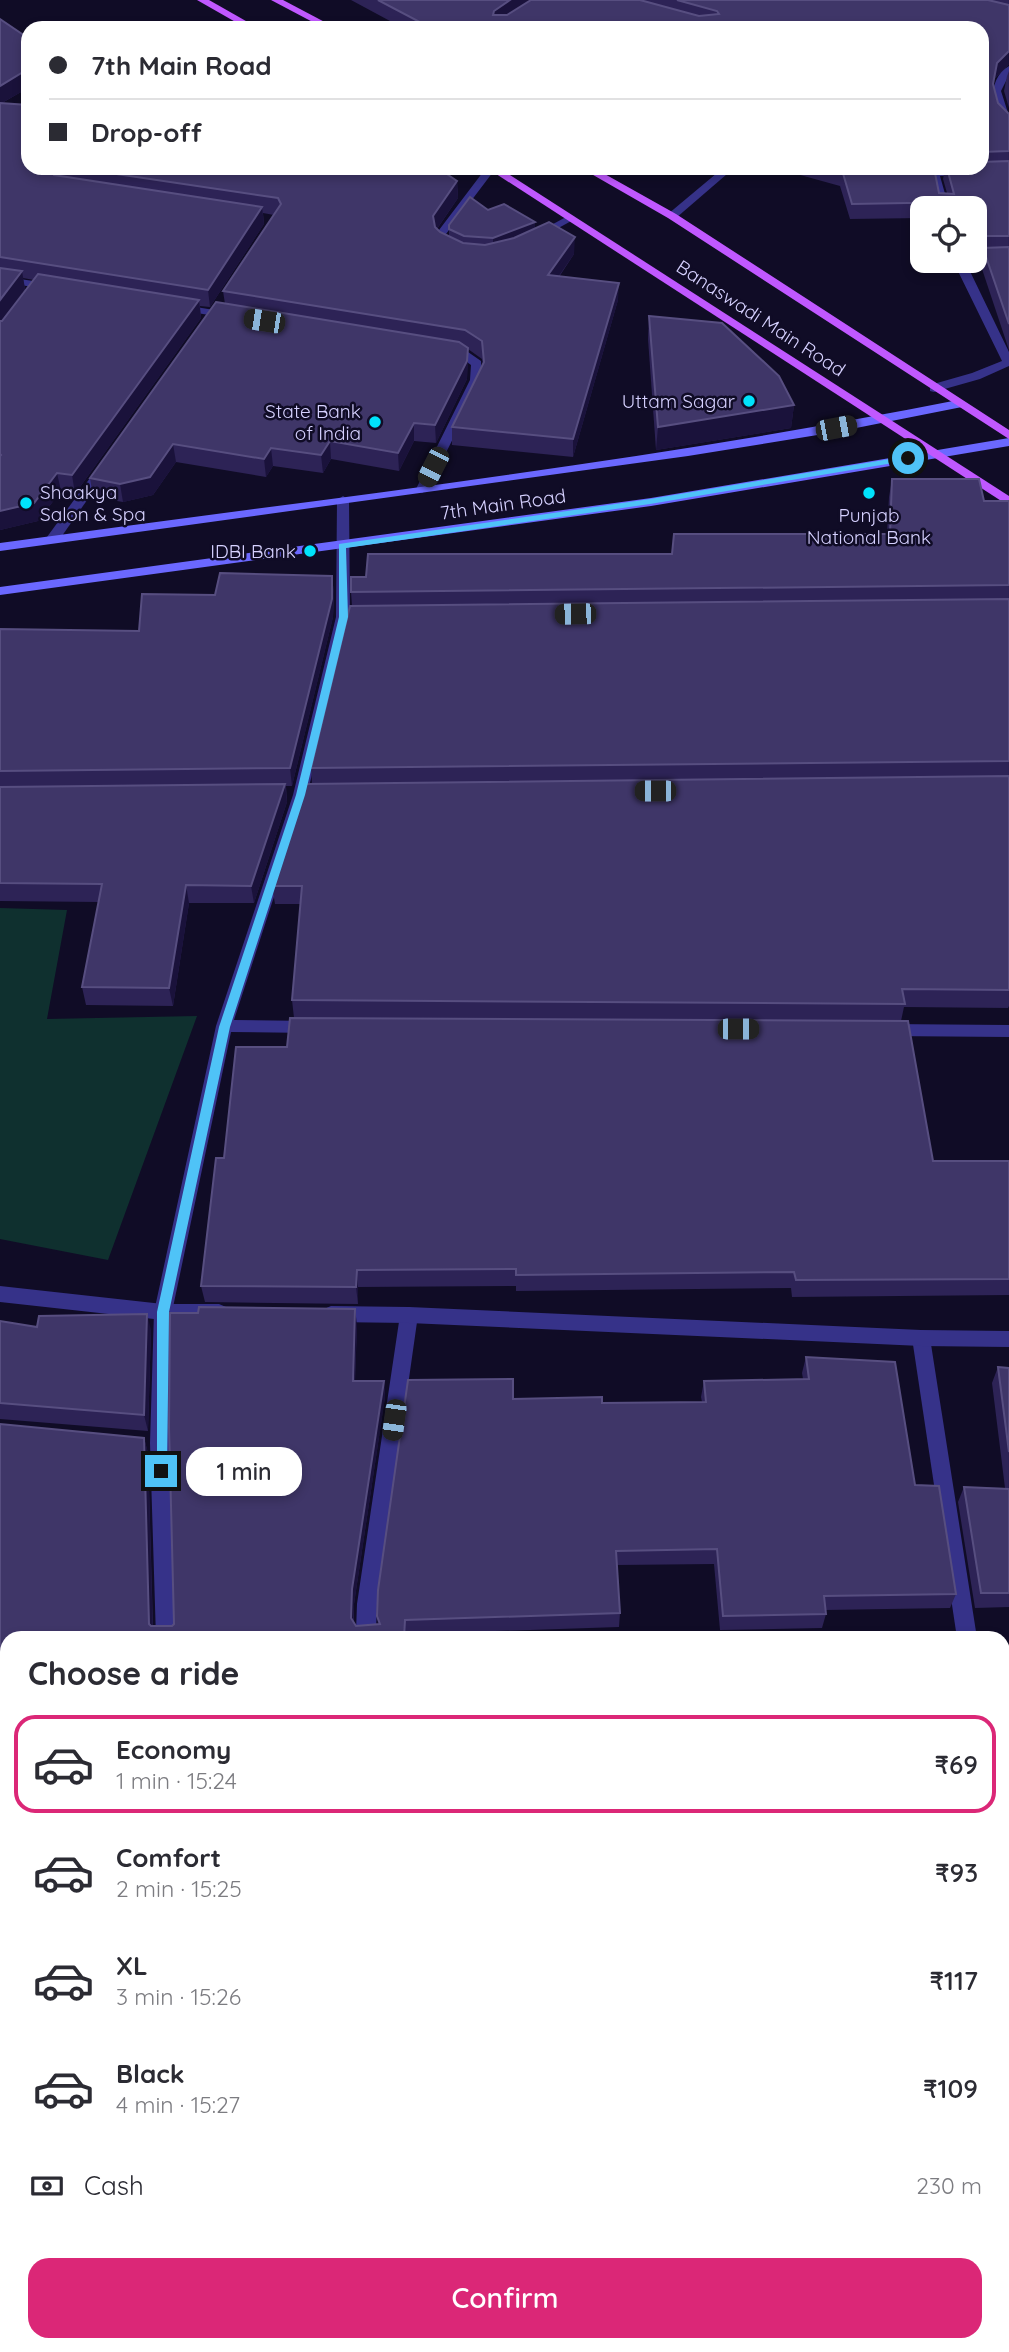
<!DOCTYPE html>
<html lang="en">
<head>
<meta charset="utf-8">
<style>
	body { margin:0; font-family:Quicksand,sans-serif; background:#f2f2f3; color:#2b2b33; height:100vh; display:flex; flex-direction:column; font-size:26px; white-space:nowrap }
	* { box-sizing:border-box; margin:0 }
	p { font-size:23px; color:#7c7c81 }
	.icon { flex:none; width:38px; height:38px; fill:none; stroke:currentColor; stroke-width:2; stroke-linecap:round; stroke-linejoin:round }
	.map { position:relative; flex:1; overflow:hidden }
	.side { position:absolute; left:0px; top:1631px; width:1010px; height:721px; display:flex; flex-direction:column; background:#fff; border-radius:21px 21px 0 0; box-shadow:0 4px 10px #0003 }
	.side>* { flex:none }
	.banner { position:absolute; left:21px; top:21px; width:968px; height:154px; border-radius:21px; box-shadow:0 4px 10px #0003; display:grid; align-content:center; height:154px; padding:0 28px; background:#fff }
	.buttons { position:absolute; left:910px; top:196px; display:grid; gap:14px }
	.buttons a { display:grid; place-items:center; width:77px; height:77px; border-radius:14px; background:#fff; box-shadow:0 4px 10px #0003; font-size:35px }
	.end { position:absolute; width:32px; height:32px; margin:-16px; border:9px solid #4fc3f7; background:#111; box-shadow:0 0 0 4px #111 }
	.from { border-radius:50% }
	.bubble { position:absolute; height:49px; border-radius:21px; background:#fff; box-shadow:0 4px 10px #0003; font-size:23px; font-weight:600; line-height:49px; text-align:center }
	.car { position:absolute; width:21px; height:42px; margin:-21px -10px; border-radius:9px; box-shadow:0 0 5px 2px #0007; background:linear-gradient(#222 24%,#8ab4d8 0 40%,#222 0 76%,#8ab4d8 0 86%,#222 0) }
	.banner b { display:flex; align-items:center; gap:24px; height:66px; font-size:26px }
	.banner b+b { border-top:2px solid #e1e1e2 }
	.banner i { width:18px; height:18px; background:#2b2b33 }
	ul { padding:0; list-style:none }
	li { display:flex; align-items:center; gap:21px; height:98px; margin:0 14px 10px; padding:0 14px; border:4px solid transparent; border-radius:21px }
	li div { flex:1 }
	li b { display:block; font-size:26px }
	li em { font-style:normal; font-weight:600 }
	li.selected { border-color:#db2777 }
	li>.icon { width:63px; height:63px; stroke-width:1.5 }
	h2 { padding:0 28px; font-size:32px; line-height:84px }
	.pay { display:flex; align-items:center; gap:18px; height:77px; padding:0 28px; font-size:26px }
	.pay p { margin-inline-start:auto }
	.action { display:flex; gap:14px; margin-top:auto; padding:14px 28px }
	.action a { flex:1; height:80px; border-radius:21px; background:#db2777; color:#fff; font-size:28px; font-weight:600; line-height:80px; text-align:center }
	.map>svg:first-child { display:block }
	.green { fill:#0f302f }
	.lines { fill:none; stroke-linecap:round; stroke-linejoin:round }
	.service { fill:#363289; fill-rule:evenodd }
	.minor { fill:#363289; fill-rule:evenodd }
	.tertiary { fill:#363289; fill-rule:evenodd }
	.secondary { fill:#6b68ff; fill-rule:evenodd }
	.primary { fill:#c058ff; fill-rule:evenodd }
	.wall { fill:#2d2356; fill-rule:evenodd }
	.shaded-wall { fill:#1a123b }
	.building { fill:#3f3668; stroke:#574e80; stroke-width:2 }
	.route { fill:#4fc3f7 }
	.poi-dot { fill:#00e3fc; stroke:#100c26; stroke-width:2.5 }
	.labels { text-anchor:middle; stroke-width:5; stroke-linejoin:round; paint-order:stroke }
	.far-street-label { font-size:19px; fill:#d6d1ff; stroke:#100c26 }
	.far-poi-label { font-size:19px; fill:#d6d1ff; stroke:#100c26; text-anchor:end }
</style>
</head>
<body>
<div class="map">
<svg width="1009" height="2352" viewBox="0 0 1009 2352">
	<rect width="100%" height="100%" fill="#100c26"/>
	<polygon class="green" points="0,908 67,910 47,1019 197,1016 108,1260 0,1239"/>
	<g class="lines">
		<g class="service">
			<polygon points="486,168 496,168 446,234 447,241 460,250 450,252 438,244 436,234"/>
			<polygon points="566,217 575,219 540,238 531,236"/>
		</g>
		<g class="minor">
			<path d="M1009 66V75L1001 91 1009 116V130C988 119 986 79 1009 66Z"/>
			<polygon points="723,168 734,168 676,218 668,218 668,214"/>
			<polygon points="1009,168 1009,174 940,176 949,208 939,208 930,171"/>
			<polygon points="1009,254 1009,260 975,261 973,261 975,255"/>
			<polygon points="953,261 965,261 1009,352 1009,366 980,379 934,392 930,391 930,385 972,373 1002,361"/>
			<polygon points="0,276 53,284 59,287 53,290 0,282"/>
			<polygon points="177,304 233,313 239,316 233,319 173,309 173,305"/>
			<polygon points="447,347 468,352 481,361 482,380 428,489 422,493 416,489 470,380 471,365 460,357 443,353 441,351"/>
			<polygon points="105,462 111,466 57,543 47,543 47,537 101,463"/>
			<polygon points="343,496 349,500 350,617 307,795 234,1020 313,1021 321,1027 313,1033 231,1032 172,1312 170,1443 176,1638 156,1638 150,1443 154,1312 216,1026 293,795 336,617 337,500"/>
			<polygon points="887,1024 1009,1025 1009,1037 887,1036 879,1030"/>
			<polygon points="409,1307 416,1310 418,1315 377,1604 376,1631 379,1638 358,1638 356,1632 357,1604 400,1315 402,1310"/>
			<polygon points="921,1330 928,1332 930,1338 977,1638 957,1638 912,1338 914,1332"/>
			<polygon points="1003,2080 1009,2083 1009,2192 1003,2190"/>
			<rect x="22" y="2345" width="26" height="7"/>
			<rect x="242" y="2345" width="26" height="7"/>
			<rect x="618" y="2345" width="26" height="7"/>
		</g>
		<g class="tertiary">
			<polygon points="0,1286 163,1304 219,1304 226,1307 228,1312 226,1317 219,1320 163,1320 0,1302"/>
			<polygon points="331,1306 409,1307 921,1330 1009,1331 1009,1347 921,1346 409,1323 331,1322 324,1319 322,1314 324,1309"/>
		</g>
		<g class="secondary">
			<path d="M958 400 962 401V407L836 432 688 456 0 551V543C320 499 641 463 958 400Z"/>
			<polygon points="1009,438 1009,446 651,506 0,595 0,587 651,498"/>
		</g>
		<g class="primary">
			<polygon points="197,0 209,0 258,28 246,28"/>
			<polygon points="271,0 283,0 336,28 324,28"/>
			<polygon points="487,168 499,168 1009,496 1009,506"/>
			<polygon points="581,168 594,168 676,214 1009,430 1009,439 668,218"/>
		</g>
	</g>
	<g class="wall">
		<path d="M351 0H1009V64L994 79 993 85 998 103 1009 114V350L980 263 982 251H975V208H922V218L850 219 840 186 775 168H982V28H403ZM934 169H945L943 179 947 193H939Z"/>
		<path d="M0 19 28 88 2 103 28 168H438L457 181 458 198 437 229 440 232 449 236V225L488 210 535 222V229L574 254 559 277 618 300 573 457 452 445V427L483 365 482 359 468 349 467 379 436 443 414 441 399 471 331 459 323 473 273 466 266 477 176 462 153 495 123 502 93 497 90 478 225 304 223 291 274 215 263 213 264 224 210 307 200 306 201 318 75 494 61 491 38 521 0 530ZM23 278 34 280 1 321 25 289Z"/>
		<polygon points="1009,71 1009,108 1004,91 1007,76"/>
		<polygon points="649,316 794,405 791,428 656,450 648,339"/>
		<polygon points="892,479 984,501 1009,501 1009,1006 1008,1008 904,1007 901,1021 933,1161 1009,1161 1009,1295 792,1297 791,1288 516,1291 516,1286 358,1287 358,1304 205,1302 201,1286 224,1158 287,1047 294,1018 292,1000 301,904 275,904 272,886 312,784 311,768 352,606 351,592 366,577 672,554 887,534 889,497"/>
		<polygon points="332,576 334,594 333,617 292,786 286,786 287,802 254,903 189,903 173,1006 86,1005 82,987 99,902 0,901 0,629 139,631 215,595"/>
		<polygon points="0,1321 37,1327 151,1330 148,1431 0,1419"/>
		<polygon points="357,1325 355,1381 384,1381 385,1397 354,1604 354,1622 356,1626 378,1625 377,1616 513,1399 602,1403 702,1402 701,1397 704,1381 803,1379 802,1373 806,1357 915,1485 956,1594 950,1608 825,1610 826,1614 822,1628 720,1630 714,1564 617,1565 620,1613 619,1627 406,1634 7,1638 7,1825 0,1826 0,1679 3,1678 3,1670 0,1669 0,1425 144,1438 148,1453 153,1626 172,1626"/>
		<polygon points="998,1367 1009,1368 1009,1607 975,1608 958,1502 964,1487 1005,1488 992,1383"/>
		<polygon points="1003,1753 1009,1754 1009,1981 1003,1982"/>
		<polygon points="670,2345 972,2345 973,2352 671,2352"/>
	</g>
	<g class="shaded-wall">
		<polygon points="510,0 532,0 494,26 494,11"/>
		<polygon points="1009,51 1009,64 994,79 997,63"/>
		<polygon points="28,69 28,88 0,104 0,86"/>
		<polygon points="54,168 59,168 61,182 53,187 50,170"/>
		<polygon points="457,181 458,198 434,233 433,216"/>
		<polygon points="262,207 264,224 210,307 208,290"/>
		<polygon points="535,222 535,231 493,248 493,238"/>
		<polygon points="575,237 574,254 547,293 548,275"/>
		<polygon points="22,271 25,289 0,323 0,300"/>
		<polygon points="619,283 618,300 573,457 573,439"/>
		<polygon points="199,300 201,318 75,494 72,475"/>
		<polygon points="468,348 467,379 436,443 435,425"/>
		<polygon points="794,405 791,428 656,450 658,427"/>
		<polygon points="414,423 414,441 399,471 398,453"/>
		<polygon points="330,441 331,459 323,473 321,455"/>
		<polygon points="173,444 176,462 153,495 123,502 120,484"/>
		<polygon points="271,448 273,466 266,477 264,459"/>
		<polygon points="57,473 61,491 38,521 0,530 0,511"/>
		<polygon points="332,576 334,594 333,617 292,786 290,768"/>
		<polygon points="285,784 287,802 254,903 251,886"/>
		<polygon points="186,885 189,903 173,1006 169,988"/>
		<polygon points="357,1270 358,1287 358,1304 356,1287"/>
		<polygon points="355,1309 357,1325 354,1397 353,1381"/>
		<polygon points="147,1314 151,1330 148,1431 144,1415"/>
		<polygon points="384,1381 385,1397 354,1604 353,1632 351,1618 352,1589"/>
		<polygon points="144,1438 148,1453 153,1638 149,1624"/>
		<polygon points="11,2345 20,2345 19,2352 11,2346"/>
		<polygon points="192,2345 198,2345 197,2352 192,2352"/>
	</g>
	<g class="building">
		<polygon points="378,0 510,0 494,11 493,15 507,15 531,0 640,0 699,16 719,14 717,11 677,0 988,0 1009,5 1009,51 997,63 993,84 998,103 1009,114 1009,151 982,152 982,28 431,28"/>
		<polygon points="0,19 28,38 28,69 0,86"/>
		<polygon points="0,103 28,105 28,168 54,168 50,170 54,175 262,207 208,290 0,257"/>
		<polygon points="1009,161 1009,236 975,236 975,208 966,208 964,202 852,204 842,170 834,168 934,168 939,193 954,194 947,168 982,168 982,162"/>
		<polygon points="76,168 438,168 457,181 433,216 435,227 440,232 463,243 485,245 514,238 549,222 575,237 548,275 619,283 573,439 452,427 484,362 482,341 465,330 223,291 281,204 278,198"/>
		<polygon points="470,197 488,210 504,204 535,222 493,238 464,236 449,229 449,225"/>
		<polygon points="1009,247 1009,324 983,248"/>
		<polygon points="0,268 22,271 0,300"/>
		<polygon points="38,274 199,300 72,475 57,473 34,503 0,511 0,456 1,455 0,454 0,321 2,321"/>
		<polygon points="216,302 459,342 468,348 467,361 435,425 414,423 398,453 330,441 321,455 271,448 264,459 173,444 150,477 120,484 90,478"/>
		<polygon points="649,316 722,323 779,376 794,405 658,427"/>
		<polygon points="892,479 979,479 984,501 1009,501 1009,585 351,592 351,577 366,577 368,554 672,554 674,534 890,534"/>
		<polygon points="220,573 332,576 332,599 290,768 0,771 0,629 139,631 142,594 215,595"/>
		<polygon points="1009,599 1009,761 311,768 350,606"/>
		<polygon points="1009,776 1009,990 902,989 905,1004 292,1000 302,886 272,886 306,784"/>
		<polygon points="285,784 251,886 186,885 169,988 82,987 102,884 0,883 0,787"/>
		<polygon points="290,1018 908,1021 933,1161 1009,1161 1009,1279 796,1280 794,1272 516,1275 516,1269 357,1270 356,1287 201,1286 216,1158 224,1158 236,1047 287,1047"/>
		<polygon points="199,1307 355,1309 353,1381 384,1381 352,1589 351,1618 356,1626 380,1624 377,1616 378,1590 408,1380 513,1379 513,1399 602,1397 602,1403 706,1402 704,1381 809,1379 806,1357 895,1362 915,1485 939,1486 956,1594 824,1596 826,1614 723,1616 717,1549 616,1551 620,1613 405,1620 404,1638 7,1638 7,1811 0,1812 0,1679 3,1678 2,1656 0,1656 0,1424 144,1438 149,1624 151,1626 172,1626 174,1624 169,1427 170,1313 198,1313"/>
		<polygon points="147,1314 144,1415 0,1403 0,1321 37,1327 39,1316"/>
		<polygon points="998,1367 1009,1368 1009,1452"/>
		<polygon points="964,1487 1009,1489 1009,1593 981,1593"/>
		<polygon points="1003,1753 1009,1754 1009,1971 1003,1971"/>
		<polygon points="7,2108 7,2345 11,2345 14,2349 40,2349 43,2345 192,2345 192,2352 0,2352 0,2109"/>
		<polygon points="314,2345 575,2345 576,2352 314,2352"/>
		<polygon points="674,2345 972,2345 973,2352 674,2352"/>
	</g>
	<polygon class="route" points="908,456 911,460 650,504 346,548 348,617 305,795 230,1027 169,1312 167,1471 165,1474 157,1474 157,1312 219,1027 296,795 339,617 339,544 650,499"/>
	<g class="poi-dot">
		<circle cx="749" cy="401" r="7"/>
		<circle cx="375" cy="422" r="7"/>
		<circle cx="869" cy="493" r="7"/>
		<circle cx="26" cy="503" r="7"/>
		<circle cx="310" cy="551" r="7"/>
	</g>
	<g class="labels">
		<g class="far-street-label">
			<text transform="translate(761 318) rotate(33)" y="7">Banaswadi Main Road</text>
			<text transform="translate(503 504) rotate(-8)" y="7">7th Main Road</text>
		</g>
		<g class="far-poi-label">
			<text x="735" y="408">Uttam Sagar</text>
			<text x="361" y="418">State Bank<tspan x="361" dy="22">of India</tspan></text>
			<text x="40" y="499" text-anchor="start">Shaakya<tspan x="40" dy="22">Salon &amp; Spa</tspan></text>
			<text x="869" y="522" text-anchor="middle">Punjab<tspan x="869" dy="22">National Bank</tspan></text>
			<text x="296" y="558">IDBI Bank</text>
		</g>
	</g>
</svg>
<div class="buttons">
<a><svg class="icon" aria-label="locate" viewBox="0 0 24 24"><circle cx="12" cy="12" r="6"/><path d="M12 2v4M12 18v4M2 12h4M18 12h4"/></svg></a>
</div>
<i class="end from" style="left:908px;top:458px"></i>
<i class="end" style="left:161px;top:1471px"></i>
<div class="bubble" style="left:186px;top:1447px;width:116px">1 min</div>
<i class="car" style="left:264px;top:321px;rotate:279deg"></i>
<i class="car" style="left:836px;top:428px;rotate:79deg"></i>
<i class="car" style="left:433px;top:467px;rotate:207deg"></i>
<i class="car" style="left:575px;top:614px;rotate:269deg"></i>
<i class="car" style="left:655px;top:791px;rotate:270deg"></i>
<i class="car" style="left:738px;top:1029px;rotate:90deg"></i>
<i class="car" style="left:394px;top:1420px;rotate:188deg"></i>
<div class="banner">
<b><i class="from"></i>7th Main Road</b>
<b><i></i>Drop-off</b>
</div>
<section class="side">
<h2>Choose a ride</h2>
<ul>
<li class="selected"><svg class="icon" aria-label="car" viewBox="0 0 24 24"><path d="M5 17H2v-5l4-1 3-4h7l3 4 3 1v5h-3M9 17h6M6 11h13"/><circle cx="7" cy="17" r="2"/><circle cx="17" cy="17" r="2"/></svg><div><b>Economy</b><p>1 min · 15:24</p></div><em>₹69</em></li>
<li><svg class="icon" aria-label="car" viewBox="0 0 24 24"><path d="M5 17H2v-5l4-1 3-4h7l3 4 3 1v5h-3M9 17h6M6 11h13"/><circle cx="7" cy="17" r="2"/><circle cx="17" cy="17" r="2"/></svg><div><b>Comfort</b><p>2 min · 15:25</p></div><em>₹93</em></li>
<li><svg class="icon" aria-label="car" viewBox="0 0 24 24"><path d="M5 17H2v-5l4-1 3-4h7l3 4 3 1v5h-3M9 17h6M6 11h13"/><circle cx="7" cy="17" r="2"/><circle cx="17" cy="17" r="2"/></svg><div><b>XL</b><p>3 min · 15:26</p></div><em>₹117</em></li>
<li><svg class="icon" aria-label="car" viewBox="0 0 24 24"><path d="M5 17H2v-5l4-1 3-4h7l3 4 3 1v5h-3M9 17h6M6 11h13"/><circle cx="7" cy="17" r="2"/><circle cx="17" cy="17" r="2"/></svg><div><b>Black</b><p>4 min · 15:27</p></div><em>₹109</em></li>
</ul>
<div class="pay"><svg class="icon" aria-label="cash" viewBox="0 0 24 24"><path d="M3 7h18v10H3z"/><circle cx="12" cy="12" r="2"/></svg>Cash<p>230 m</p></div>
<div class="action"><a>Confirm</a></div>
</section>
</div>
</body>
</html>
